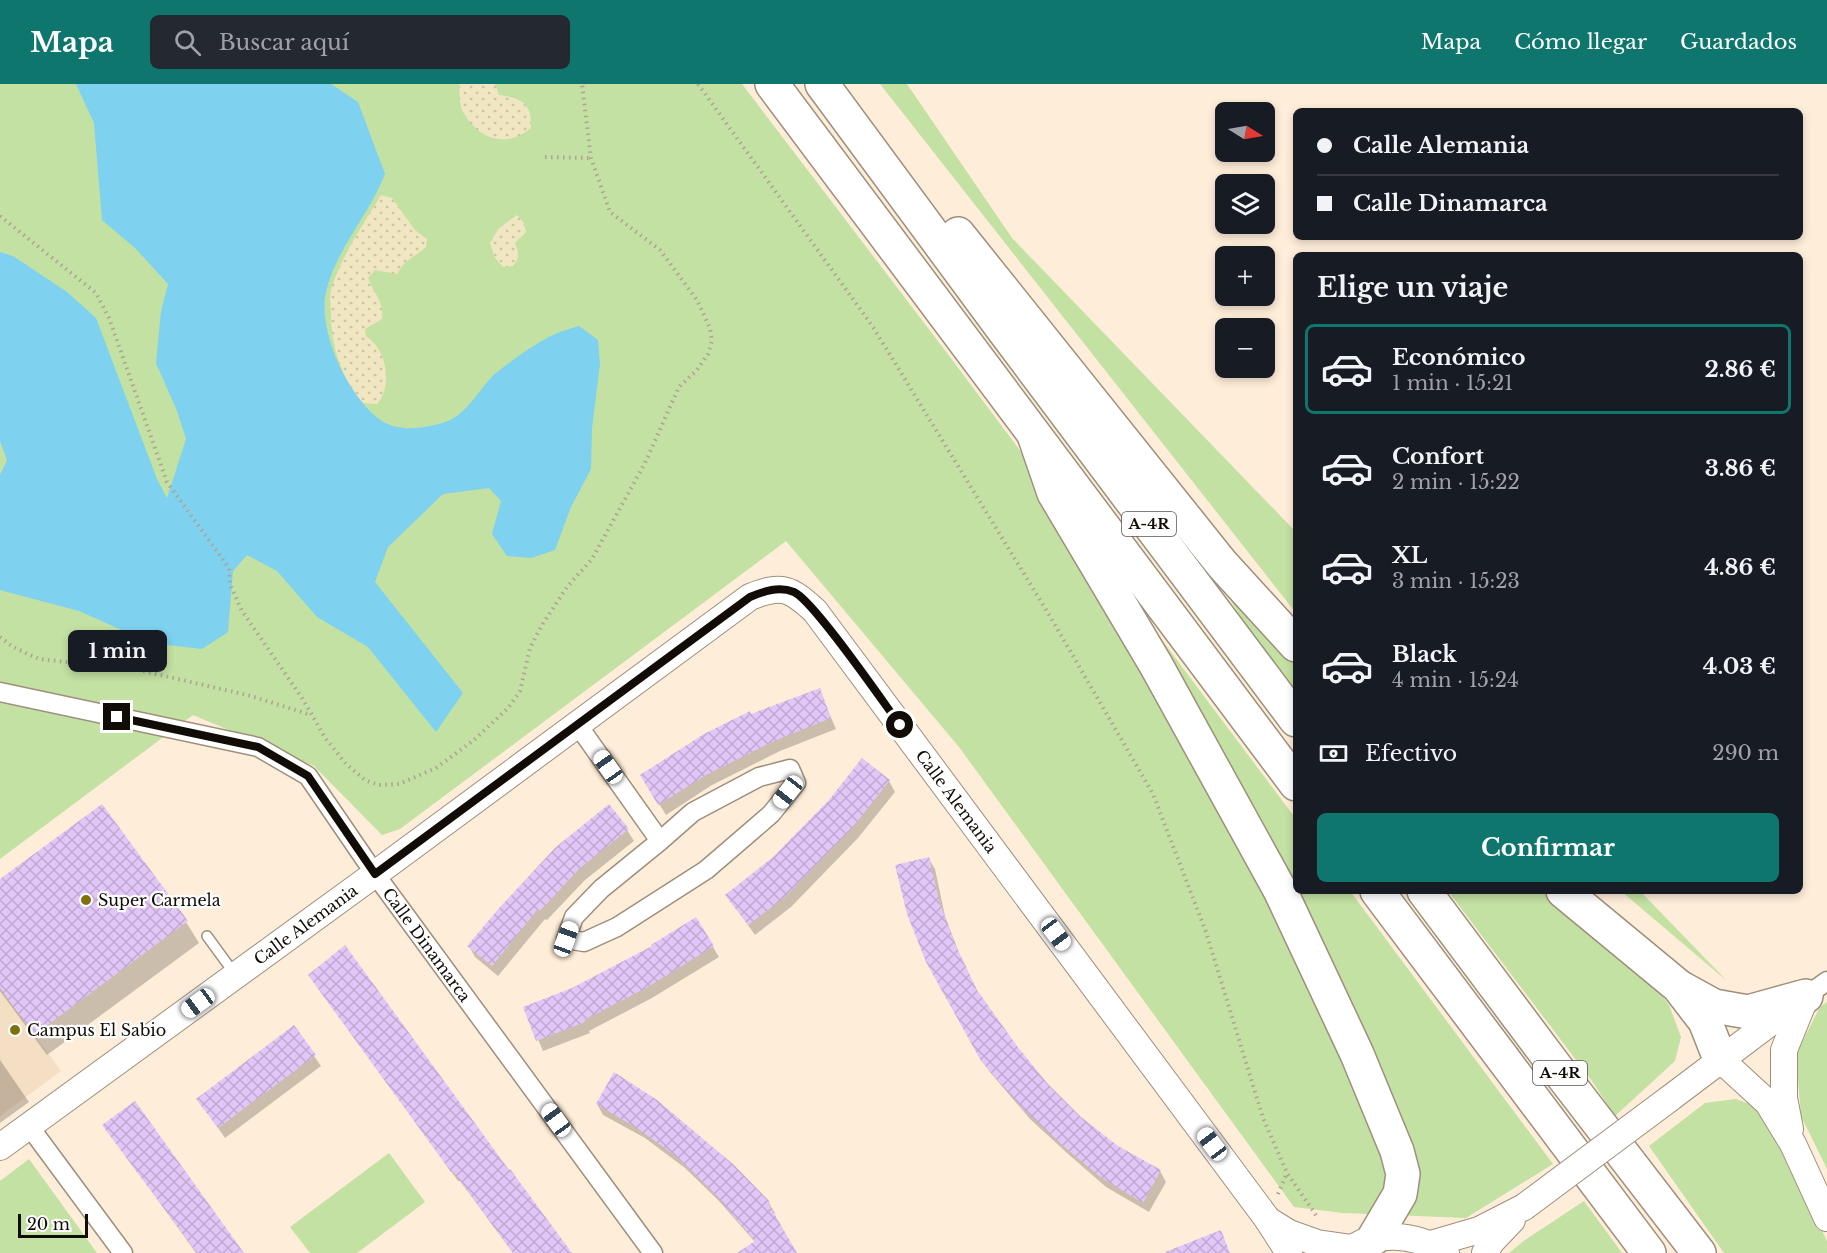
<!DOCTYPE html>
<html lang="es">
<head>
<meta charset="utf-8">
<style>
	body { margin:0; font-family:"Libre Baskerville",serif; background:#242831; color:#f1f3f6; height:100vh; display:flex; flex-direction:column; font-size:22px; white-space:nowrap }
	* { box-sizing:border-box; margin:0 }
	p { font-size:20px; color:#9ea1a6 }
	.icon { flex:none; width:33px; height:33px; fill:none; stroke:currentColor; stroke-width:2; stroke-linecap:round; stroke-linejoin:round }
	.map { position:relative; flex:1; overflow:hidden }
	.side { position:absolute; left:1293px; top:168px; width:510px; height:642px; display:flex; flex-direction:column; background:#171b24; border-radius:9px; box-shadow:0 3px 9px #0003 }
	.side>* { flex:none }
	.hud { position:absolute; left:1293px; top:24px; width:510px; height:132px; border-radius:9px; box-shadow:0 3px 9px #0003; display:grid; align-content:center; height:132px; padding:0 24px; background:#171b24 }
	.needle { width:39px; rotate:101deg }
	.tools { position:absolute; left:1215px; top:18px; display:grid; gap:12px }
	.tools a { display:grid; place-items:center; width:60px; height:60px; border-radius:9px; background:#171b24; box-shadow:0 3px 9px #0003; font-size:30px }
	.scale { position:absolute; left:18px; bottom:15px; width:70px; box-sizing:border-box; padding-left:6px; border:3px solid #110c06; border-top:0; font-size:16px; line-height:21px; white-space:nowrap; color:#110c06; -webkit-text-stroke:4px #fdfdfd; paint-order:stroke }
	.end { position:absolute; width:27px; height:27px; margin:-14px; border:8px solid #110c06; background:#fff; box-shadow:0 0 0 3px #fff }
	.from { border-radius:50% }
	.bubble { position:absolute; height:42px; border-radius:9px; background:#171b24; box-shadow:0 3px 9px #0003; font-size:20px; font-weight:700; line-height:42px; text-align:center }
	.car { position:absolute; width:18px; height:36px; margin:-18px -9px; border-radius:8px; box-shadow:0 0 4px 2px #0007; background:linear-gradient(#fff 24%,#345 0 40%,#fff 0 76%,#345 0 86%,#fff 0) }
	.hud b { display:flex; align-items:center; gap:21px; height:57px; font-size:22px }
	.hud b+b { border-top:2px solid #363941 }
	.hud i { width:15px; height:15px; background:#f1f3f6 }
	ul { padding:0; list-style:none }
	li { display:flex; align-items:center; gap:18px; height:90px; margin:0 12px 9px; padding:0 12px; border:3px solid transparent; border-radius:9px }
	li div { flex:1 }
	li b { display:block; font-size:22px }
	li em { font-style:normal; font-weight:700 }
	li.current { border-color:#0f766e }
	li>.icon { width:54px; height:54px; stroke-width:1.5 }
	h2 { padding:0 24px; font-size:27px; line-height:72px }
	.pay { display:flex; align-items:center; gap:15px; height:66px; padding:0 24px; font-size:22px }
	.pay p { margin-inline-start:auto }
	.primary-button { display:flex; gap:12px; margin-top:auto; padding:12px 24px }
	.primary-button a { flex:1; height:69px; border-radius:9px; background:#0f766e; color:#fff; font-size:24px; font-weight:700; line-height:69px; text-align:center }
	header { display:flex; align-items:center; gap:36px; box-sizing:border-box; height:84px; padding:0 30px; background:#0f766e; color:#fff }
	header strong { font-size:28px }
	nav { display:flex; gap:33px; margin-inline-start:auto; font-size:21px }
	.search { width:420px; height:54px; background:#242831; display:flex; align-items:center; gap:15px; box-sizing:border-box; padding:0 21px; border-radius:9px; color:#9ea1a6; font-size:22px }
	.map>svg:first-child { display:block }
	.built { fill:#f5dfc4 }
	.green { fill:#c3e1a2 }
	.sand { fill:url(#sand-dots) }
	.water { fill:#7ed1ef }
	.shadow { fill:#0003 }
	.building { fill:url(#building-cross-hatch) }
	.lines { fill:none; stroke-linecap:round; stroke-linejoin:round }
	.lane-casing { stroke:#9e8f7c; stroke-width:12 }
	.street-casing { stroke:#9e8f7c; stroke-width:21 }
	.secondary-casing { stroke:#9e8f7c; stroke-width:28 }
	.highway-casing { stroke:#9e8f7c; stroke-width:36 }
	.path { stroke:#afa292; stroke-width:4; stroke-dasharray:1.5 4.5; stroke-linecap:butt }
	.lane { stroke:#fff; stroke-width:9 }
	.street { stroke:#fff; stroke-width:18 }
	.secondary { stroke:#fff; stroke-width:26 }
	.highway { stroke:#fff; stroke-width:33 }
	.secondary-bridge-casing { stroke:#9e8f7c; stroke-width:28; stroke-linecap:butt }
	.secondary-bridge { stroke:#fff; stroke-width:26 }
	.route { stroke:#110c06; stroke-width:8 }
	.poi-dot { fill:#7f700f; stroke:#fdfdfd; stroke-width:2 }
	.labels { text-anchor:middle; stroke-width:4.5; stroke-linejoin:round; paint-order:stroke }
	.shield { fill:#fdfdfd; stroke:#585450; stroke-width:1.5 }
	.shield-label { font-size:15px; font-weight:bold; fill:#110c06 }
	.street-label { font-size:16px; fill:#110c06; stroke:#fdfdfd }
	.poi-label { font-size:16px; fill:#110c06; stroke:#fdfdfd; text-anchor:start }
</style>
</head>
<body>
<header>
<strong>Mapa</strong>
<div class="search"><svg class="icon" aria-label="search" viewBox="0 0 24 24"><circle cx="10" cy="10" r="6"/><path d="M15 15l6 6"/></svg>Buscar aquí</div>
<nav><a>Mapa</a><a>Cómo llegar</a><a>Guardados</a></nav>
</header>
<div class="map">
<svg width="1827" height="1169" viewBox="0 0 1827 1169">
	<defs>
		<pattern id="sand-dots" width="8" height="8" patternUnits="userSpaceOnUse" patternTransform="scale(1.5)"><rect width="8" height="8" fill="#f0e6c1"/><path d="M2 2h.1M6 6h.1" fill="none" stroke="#cdc4a4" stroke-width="1.8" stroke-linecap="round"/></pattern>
		<pattern id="building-cross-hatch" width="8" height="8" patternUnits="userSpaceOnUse" patternTransform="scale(1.5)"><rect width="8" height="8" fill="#e1c6f7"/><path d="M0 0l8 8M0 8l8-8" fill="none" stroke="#c0a9d2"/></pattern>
	</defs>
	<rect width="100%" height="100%" fill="#feedd8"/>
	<polygon class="built" points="0,904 61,987 0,1032"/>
	<g class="green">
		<polygon points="0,0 742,0 947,269 1296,735 1296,807 1350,807 1553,1080 1466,1134 1343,1129 1294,1123 959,663 786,457 400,745 382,751 314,682 193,631 0,775"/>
		<polygon points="880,0 907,0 1012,154 1296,448 1296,529"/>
		<polygon points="1218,496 1296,568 1296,608 1250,548"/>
		<polygon points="1448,807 1553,807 1652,899 1669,921 1681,953 1675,977 1615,1032 1592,997"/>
		<polygon points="1621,807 1640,807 1727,897"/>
		<polygon points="1827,918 1827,1085 1801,1032 1796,970 1820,923"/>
		<polygon points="1736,1015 1755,1022 1776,1046 1795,1091 1827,1157 1827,1169 1724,1169 1649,1062 1705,1019"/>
		<polygon points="389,1069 425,1118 357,1169 310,1169 290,1143"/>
		<polygon points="29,1075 97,1169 0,1169 0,1097"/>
		<polygon points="1584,1117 1622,1169 1509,1169 1525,1156"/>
	</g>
	<g class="sand">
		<path d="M459 0H495L499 11C522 14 532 19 531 44 507 65 478 55 463 28 459 21 460 9 459 0Z"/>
		<path d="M381 111 392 114 415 146 427 155 426 163C413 175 407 173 397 190L375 186 368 194C374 210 384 217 382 235L365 245 366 252C387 265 393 302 377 320L363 319C341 293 331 263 331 229 331 221 329 213 331 206 341 172 363 141 381 111Z"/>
		<path d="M517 131 524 139 526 148 515 159C519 169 520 173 513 182L503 183 495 174 490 159 499 144Z"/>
	</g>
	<path class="water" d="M76 0H331L358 18 385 90C369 131 336 165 326 208 317 247 349 315 382 337 400 349 428 344 448 337 469 328 480 303 496 289 508 279 539 257 553 251 561 247 570 245 579 242L598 256 600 280 592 344 591 385 571 423 555 466 531 474 507 472 492 450 501 417 489 404 443 410 388 463 375 498 463 609 436 648 368 563 317 533 277 487 247 471 233 487 228 548 202 565 151 559 79 527 0 506V391L7 376 0 357V168L13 172 67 208 96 234 157 395 167 414 186 355 177 327 156 279 161 227 168 200 136 165 102 136 94 39Z"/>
	<g class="shadow">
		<polygon points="819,606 836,645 780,667 712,701 666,731 648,702 750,632"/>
		<polygon points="889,697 895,708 858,754 791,823 755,851 727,811"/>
		<polygon points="627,746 634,757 585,796 547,836 545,835 498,892 475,873 469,862"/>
		<polygon points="929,775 935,785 945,832 962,877 979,912 1016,963 1046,1000 1080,1035 1118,1064 1160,1087 1166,1098 1149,1128 1106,1103 1067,1069 1030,1035 989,987 927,877"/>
		<polygon points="0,797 186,838 199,859 47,971 0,907"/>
		<polygon points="696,835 719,873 652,914 589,947 590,949 543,967 525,924 573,905 654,863"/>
		<polygon points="310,891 570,1169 513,1169 460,1097 458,1097"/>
		<polygon points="294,943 321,982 225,1054 198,1015"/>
		<polygon points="0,976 29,1018 0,1039"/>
		<polygon points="597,1020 733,1082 769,1119 775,1129 773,1131 796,1169 757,1169 755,1158 719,1117 685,1084 645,1054 603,1031"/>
		<polygon points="104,1041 242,1169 196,1169"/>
	</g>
	<g class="building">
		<polygon points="820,604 831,634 774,657 706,691 658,721 640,691 704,650 750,627 751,630"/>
		<polygon points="862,674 890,696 852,744 785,813 748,841 725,811 773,773 829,716"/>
		<polygon points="102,720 188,837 34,951 0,904 0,795"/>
		<polygon points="609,720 629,745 579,785 540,827 538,825 492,882 467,862 501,822 556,763"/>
		<polygon points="929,773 940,820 957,864 977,906 1017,962 1047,999 1081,1033 1118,1062 1161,1086 1143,1119 1099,1092 1060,1059 1022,1024 981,977 926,878 907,830 895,781"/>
		<polygon points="696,833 714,862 646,904 584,936 585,938 536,957 523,923 572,904 652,862 651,861"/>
		<polygon points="345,861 509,1086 510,1085 572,1169 513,1169 453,1087 451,1088 308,891"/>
		<polygon points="294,941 316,971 218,1044 196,1015"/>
		<polygon points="614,988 657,1016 734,1081 770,1118 768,1119 797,1169 737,1169 755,1157 711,1106 677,1073 637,1044 596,1020"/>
		<polygon points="135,1017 244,1169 197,1169 102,1041"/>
		<polygon points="1221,1146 1230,1169 1165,1169 1165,1168"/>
	</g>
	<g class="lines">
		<g class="lane-casing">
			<polyline id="lane" points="207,852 234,889"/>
		</g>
		<g class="street-casing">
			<g id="street">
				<path id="s1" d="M0 608 258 663 308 692 375 790 653 1169"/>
				<polyline points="577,640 660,757 693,728 759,693 790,685 796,699 771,730 706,786 617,843 584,858 566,855 574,833 601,805 660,757"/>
				<polyline points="1806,912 1827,897"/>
				<polyline points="29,1042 123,1169"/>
			</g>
		</g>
		<g class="secondary-casing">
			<g id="secondary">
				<polyline points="1720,975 1768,1019 1793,1060 1827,1134"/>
				<polyline points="1669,1015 1796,919"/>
				<polyline points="1790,1045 1784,1014 1784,966 1806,912"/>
				<path id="s2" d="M0 1063 375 790 750 513C782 500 790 504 815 527L1268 1136 1289 1169"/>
				<polyline points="1268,1136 1289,1149 1317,1159 1352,1164"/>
				<polyline points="1431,1160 1479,1146 1524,1123"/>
				<path d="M1346 1169C1375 1145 1416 1150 1446 1169"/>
				<polyline points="1485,1169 1491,1158 1512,1136"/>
			</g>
		</g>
		<g class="highway-casing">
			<g id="highway">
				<polyline points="772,0 1296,700"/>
				<polyline points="822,0 1002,244 1296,636"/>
				<polyline points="958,150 1222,480 1296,561"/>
				<polyline points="1034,351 1054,409 1156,581 1280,806 1357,970 1397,1067 1403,1090 1400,1110 1374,1154"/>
				<polyline points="1377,807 1649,1169"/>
				<polyline points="1424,807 1555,982 1699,1169"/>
				<polyline points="1563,807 1678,902 1705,937 1720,975"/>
				<polyline points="1683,905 1714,922 1748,928 1806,912"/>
			</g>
		</g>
		<g class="path">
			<polyline points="698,0 873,243 1051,534 1153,710 1206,848 1263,1034 1287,1089 1318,1134"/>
			<polyline points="545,73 591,74"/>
			<polyline points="0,132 96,209 109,234 167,398 229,484 230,500 242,527 302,614 326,655 346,680 365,696 379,701 399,700 436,684 474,656 508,624 520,607 530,564 542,541 567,503 592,475 645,379 679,303 697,286 708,270 712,257 710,244 697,216 660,166 610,128 591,74 582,0"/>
			<polyline points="0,553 13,563 39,575 139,586 251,612 311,631"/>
			<polyline points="1278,1110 1287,1089"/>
		</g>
		<use href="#lane" class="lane"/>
		<use href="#street" class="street"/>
		<use href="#secondary" class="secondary"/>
		<use href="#highway" class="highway"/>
		<g class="secondary-bridge-casing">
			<polyline id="secondary-bridge" points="1524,1123 1669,1015"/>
		</g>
		<use href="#secondary-bridge" class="secondary-bridge"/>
	</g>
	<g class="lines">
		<path class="route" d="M117 633 258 663 308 692 375 790 750 513C764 507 779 502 794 508 814 517 883 618 900 641"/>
	</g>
	<g class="poi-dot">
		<circle cx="86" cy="816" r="6"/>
		<circle cx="15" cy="946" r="6"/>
	</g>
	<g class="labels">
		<g class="shield">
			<rect x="1122" y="428" width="54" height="24" rx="4.5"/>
			<rect x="1533" y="977" width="54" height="24" rx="4.5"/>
		</g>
		<g class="shield-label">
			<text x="1149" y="445">A-4R</text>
			<text x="1560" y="994">A-4R</text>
		</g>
		<g class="street-label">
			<text dy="6" stroke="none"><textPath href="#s2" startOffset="1240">Calle Alemania</textPath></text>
			<text dy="6" stroke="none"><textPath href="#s2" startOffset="378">Calle Alemania</textPath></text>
			<text dy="6" stroke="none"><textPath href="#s1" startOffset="528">Calle Dinamarca</textPath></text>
		</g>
		<g class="poi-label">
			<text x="98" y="822">Super Carmela</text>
			<text x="27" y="952">Campus El Sabio</text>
		</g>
	</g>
</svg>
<div class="tools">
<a><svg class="needle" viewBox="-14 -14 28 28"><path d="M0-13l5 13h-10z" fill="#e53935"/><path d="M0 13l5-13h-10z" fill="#9ea1a6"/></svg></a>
<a><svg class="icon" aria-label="layers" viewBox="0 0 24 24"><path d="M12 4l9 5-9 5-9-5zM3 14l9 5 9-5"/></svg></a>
<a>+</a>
<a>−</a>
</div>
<div class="scale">20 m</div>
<i class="end from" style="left:900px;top:641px"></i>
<i class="end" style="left:117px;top:633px"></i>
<div class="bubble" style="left:68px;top:546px;width:99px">1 min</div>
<i class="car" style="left:608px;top:683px;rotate:325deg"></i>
<i class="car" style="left:788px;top:708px;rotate:218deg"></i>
<i class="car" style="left:1056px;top:850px;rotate:143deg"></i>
<i class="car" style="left:566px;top:855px;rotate:20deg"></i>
<i class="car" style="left:198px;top:919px;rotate:234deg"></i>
<i class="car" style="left:556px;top:1036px;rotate:324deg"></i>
<i class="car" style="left:1212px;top:1060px;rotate:323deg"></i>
<div class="hud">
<b><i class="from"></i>Calle Alemania</b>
<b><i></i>Calle Dinamarca</b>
</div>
<section class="side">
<h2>Elige un viaje</h2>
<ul>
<li class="current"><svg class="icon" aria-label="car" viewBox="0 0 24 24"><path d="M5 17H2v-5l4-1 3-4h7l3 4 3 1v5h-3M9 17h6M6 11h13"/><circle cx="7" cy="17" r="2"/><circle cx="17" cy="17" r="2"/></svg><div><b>Económico</b><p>1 min · 15:21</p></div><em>2.86 €</em></li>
<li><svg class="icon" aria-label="car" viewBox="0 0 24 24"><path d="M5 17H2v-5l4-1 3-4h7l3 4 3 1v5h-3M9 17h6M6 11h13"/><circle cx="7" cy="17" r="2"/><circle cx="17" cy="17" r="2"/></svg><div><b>Confort</b><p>2 min · 15:22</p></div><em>3.86 €</em></li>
<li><svg class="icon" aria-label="car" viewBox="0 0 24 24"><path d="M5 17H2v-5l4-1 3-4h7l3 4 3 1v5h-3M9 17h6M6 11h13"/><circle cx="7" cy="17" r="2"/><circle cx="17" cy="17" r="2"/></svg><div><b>XL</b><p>3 min · 15:23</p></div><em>4.86 €</em></li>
<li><svg class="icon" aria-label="car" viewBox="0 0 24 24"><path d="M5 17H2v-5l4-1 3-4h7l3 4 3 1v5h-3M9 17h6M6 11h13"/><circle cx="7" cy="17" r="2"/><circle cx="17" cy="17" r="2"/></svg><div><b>Black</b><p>4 min · 15:24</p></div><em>4.03 €</em></li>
</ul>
<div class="pay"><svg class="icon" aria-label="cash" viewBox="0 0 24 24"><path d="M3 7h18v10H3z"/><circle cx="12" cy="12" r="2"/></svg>Efectivo<p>290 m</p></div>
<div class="primary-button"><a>Confirmar</a></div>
</section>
</div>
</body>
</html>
